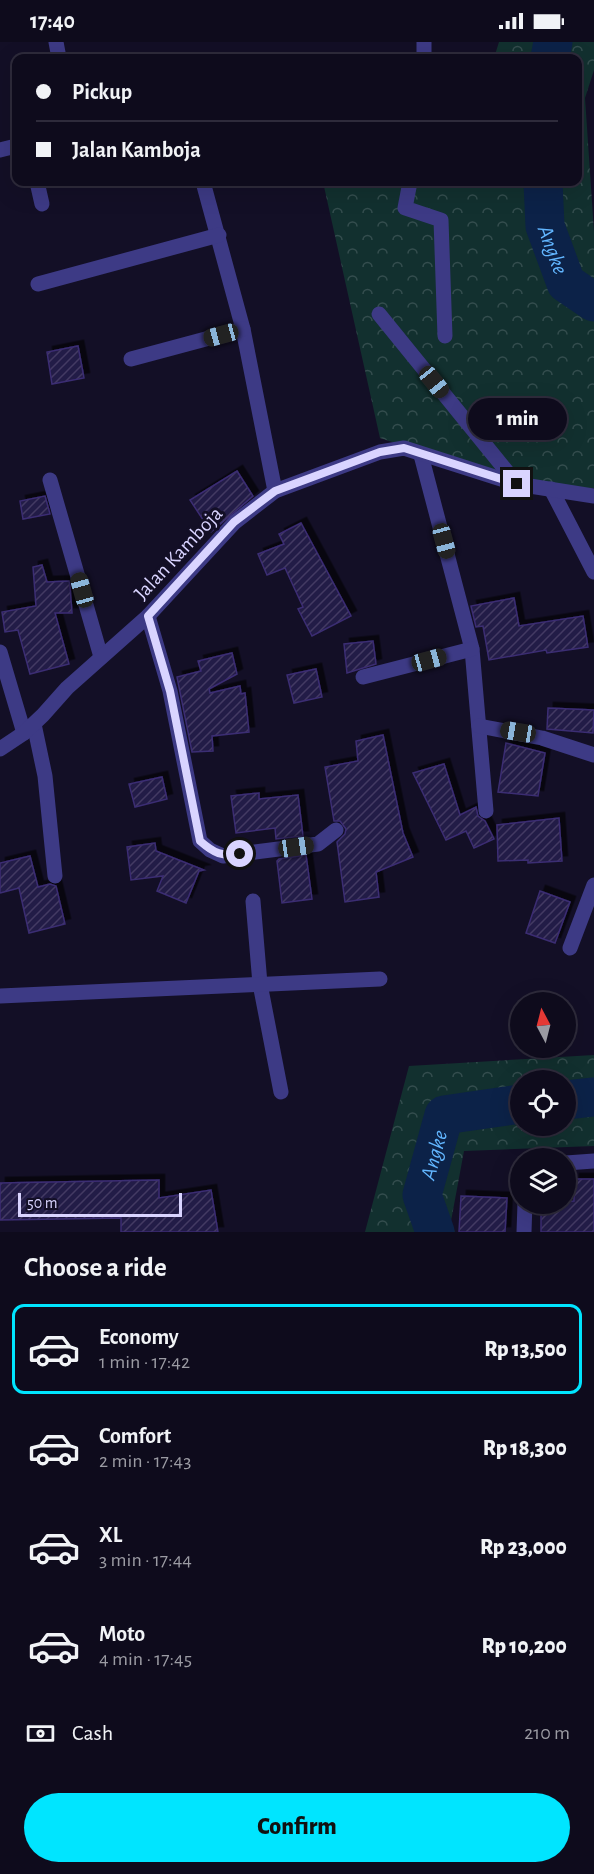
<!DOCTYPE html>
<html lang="en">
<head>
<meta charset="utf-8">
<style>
	body { margin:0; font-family:"Alegreya Sans",sans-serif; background:#1c1929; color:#f1f3f6; height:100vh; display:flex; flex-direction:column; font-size:22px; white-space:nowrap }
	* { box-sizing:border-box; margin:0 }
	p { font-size:20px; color:#9b9ba3 }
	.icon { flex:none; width:33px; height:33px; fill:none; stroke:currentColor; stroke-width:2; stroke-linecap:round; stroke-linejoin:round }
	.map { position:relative; height:1190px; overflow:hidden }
	.drawer { display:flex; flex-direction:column; background:#0e0b1c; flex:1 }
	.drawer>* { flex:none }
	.hud { position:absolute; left:12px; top:12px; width:570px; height:132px; border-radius:12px; box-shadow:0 6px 24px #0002,0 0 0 2px #2e2b3b; display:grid; align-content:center; height:132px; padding:0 24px; background:#0e0b1c }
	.needle { width:39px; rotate:353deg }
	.fabs { position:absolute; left:510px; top:950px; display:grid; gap:12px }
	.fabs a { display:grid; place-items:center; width:66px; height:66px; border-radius:50%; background:#0e0b1c; box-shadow:0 6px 24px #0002,0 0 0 2px #2e2b3b; font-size:30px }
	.scale { position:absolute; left:18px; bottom:15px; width:164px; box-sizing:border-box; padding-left:6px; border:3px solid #d9d4ff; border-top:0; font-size:16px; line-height:21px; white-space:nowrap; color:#d9d4ff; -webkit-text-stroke:4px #130f26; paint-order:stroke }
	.end { position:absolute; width:27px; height:27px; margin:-14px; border:8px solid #d9d4ff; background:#111; box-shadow:0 0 0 3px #111 }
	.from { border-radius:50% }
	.bubble { position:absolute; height:42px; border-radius:21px; background:#0e0b1c; box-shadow:0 6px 24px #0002,0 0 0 2px #2e2b3b; font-size:20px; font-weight:800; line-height:42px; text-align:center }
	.car { position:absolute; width:18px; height:36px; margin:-18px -9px; border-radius:8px; box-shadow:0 0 4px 2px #0007; background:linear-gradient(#222 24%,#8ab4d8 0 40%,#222 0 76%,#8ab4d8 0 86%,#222 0) }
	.hud b { display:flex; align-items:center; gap:21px; height:57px; font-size:22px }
	.hud b+b { border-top:2px solid #2e2b3b }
	.hud i { width:15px; height:15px; background:#f1f3f6 }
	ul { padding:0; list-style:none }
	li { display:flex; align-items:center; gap:18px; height:90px; margin:0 12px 9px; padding:0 12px; border:3px solid transparent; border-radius:12px }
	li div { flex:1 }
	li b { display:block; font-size:22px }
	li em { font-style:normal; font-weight:800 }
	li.current { border-color:#00e5ff }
	li>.icon { width:54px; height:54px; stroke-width:1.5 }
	h2 { padding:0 24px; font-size:27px; line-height:72px }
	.pay { display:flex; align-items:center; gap:15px; height:66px; padding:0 24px; font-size:22px }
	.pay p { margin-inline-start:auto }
	.button { display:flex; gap:12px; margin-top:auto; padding:12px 24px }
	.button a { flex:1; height:69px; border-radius:36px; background:#00e5ff; color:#111; font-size:24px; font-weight:800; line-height:69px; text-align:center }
	.status { display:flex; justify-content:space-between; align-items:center; height:42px; padding:0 30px; background:#0e0b1c; direction:ltr }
	.status svg { height:16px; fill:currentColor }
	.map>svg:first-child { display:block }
	.forest { fill:url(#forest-crowns); fill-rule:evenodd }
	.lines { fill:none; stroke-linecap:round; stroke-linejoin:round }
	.river { stroke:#0c2248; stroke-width:39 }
	.building { fill:url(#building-hatch); stroke:#3b2d73; stroke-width:1.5; filter:url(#shadow) }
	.street { stroke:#3d3a85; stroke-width:15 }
	.route { stroke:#d9d4ff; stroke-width:8 }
	.labels { text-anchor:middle; stroke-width:6; stroke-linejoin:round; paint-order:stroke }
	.street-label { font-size:21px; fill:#d9d4ff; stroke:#130f26 }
	.water-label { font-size:22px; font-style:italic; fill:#62b6ff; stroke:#130f26 }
</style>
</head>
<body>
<div class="status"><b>17:40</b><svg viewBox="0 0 49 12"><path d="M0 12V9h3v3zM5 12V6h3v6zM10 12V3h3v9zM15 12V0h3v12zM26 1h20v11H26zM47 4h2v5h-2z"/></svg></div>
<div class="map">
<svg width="594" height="1190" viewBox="0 0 594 1190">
	<defs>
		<pattern id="forest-crowns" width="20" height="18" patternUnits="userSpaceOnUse" patternTransform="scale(1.5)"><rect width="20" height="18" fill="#12302f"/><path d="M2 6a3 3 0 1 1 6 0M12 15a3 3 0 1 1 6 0" fill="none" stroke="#344d4e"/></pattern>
		<pattern id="building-hatch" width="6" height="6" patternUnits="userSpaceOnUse" patternTransform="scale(1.5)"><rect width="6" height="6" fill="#241b47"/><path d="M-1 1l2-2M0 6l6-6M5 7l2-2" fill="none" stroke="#433b63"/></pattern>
		<filter id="shadow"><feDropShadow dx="5.5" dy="-5.5" stdDeviation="0" flood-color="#0009"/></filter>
	</defs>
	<rect width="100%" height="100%" fill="#130f26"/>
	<g class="forest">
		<polygon points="499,0 594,0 594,28 585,56 594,190 594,446 550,452 380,396 323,140 578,140 578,16 494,16"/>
		<path d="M594 1013V1104L464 1109 451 1179 455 1190H365L409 1024ZM520 1038H566V1083H520Z"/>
	</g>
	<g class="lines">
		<g class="river">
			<polyline points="550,16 553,0"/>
			<path id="s1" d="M543 140 545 184 566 241 594 260"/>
			<polyline points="566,1058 594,1055"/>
			<path id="s2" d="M435 1190 422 1153 444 1073 520 1062"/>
		</g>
	</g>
	<g class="building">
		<polygon points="78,304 84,336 52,342 47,310"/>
		<polygon points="237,429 253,454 211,490 190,458"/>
		<polygon points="45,454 50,472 23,477 20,459"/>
		<polygon points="301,481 351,574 312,594 298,567 303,565 285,526 267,533 258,512 284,502 279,492"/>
		<polygon points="42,523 47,540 69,539 70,544 72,571 55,571 69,622 30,632 18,588 5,590 2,570 36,564 33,525"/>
		<polygon points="514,556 519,584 583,574 588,605 547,611 546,608 489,618 483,584 476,585 471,564"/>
		<polygon points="373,599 376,622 347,631 344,602"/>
		<polygon points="232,611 237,632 209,647 210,651 240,644 241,652 245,651 249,690 212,694 213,709 192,710 177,635 201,629 198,619"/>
		<polygon points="316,627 322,655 294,661 287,633"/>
		<polygon points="548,666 594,668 593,691 547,687"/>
		<polygon points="383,693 403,791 413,815 376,830 379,855 345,860 337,800 345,792 346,787 340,779 334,779 325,725 358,719 356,699"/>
		<polygon points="506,701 545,711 538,754 498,750"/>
		<polygon points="444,722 460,773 476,765 478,774 485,779 494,797 474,806 466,789 446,798 413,731"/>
		<polygon points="162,735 167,757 135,765 129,742"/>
		<polygon points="259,751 259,757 298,753 303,794 276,797 275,786 236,791 231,754"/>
		<polygon points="559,776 562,819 528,821 528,818 498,819 497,783"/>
		<polygon points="155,801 156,809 204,828 199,829 186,861 157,849 163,834 131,838 127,805"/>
		<polygon points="306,813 312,857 282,861 277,819 279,817"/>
		<polygon points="30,814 38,845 50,842 56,844 65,882 29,891 19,846 0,851 0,821"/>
		<polygon points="540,849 570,860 555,901 526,891"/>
		<polygon points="574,1137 594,1137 594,1190 541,1190 541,1161 574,1159"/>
		<polygon points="159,1138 159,1156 211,1148 218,1190 121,1190 121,1176 0,1178 0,1141"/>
		<polygon points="461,1154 507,1156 505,1190 459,1190"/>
	</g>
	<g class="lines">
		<g class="street">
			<polyline points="56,0 59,16"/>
			<polyline points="424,0 424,16"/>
			<polyline points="0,108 16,104"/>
			<polyline points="37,140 42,162"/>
			<polyline points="203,140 243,287 275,449"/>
			<polyline points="410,140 405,166 441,178 445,294"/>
			<polyline points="38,242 219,193"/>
			<polyline points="379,272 517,442"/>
			<polyline points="131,317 243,287"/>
			<polyline points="421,413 472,607 486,769"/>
			<polyline points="50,438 101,615"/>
			<polyline points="551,447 594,530"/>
			<polyline points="148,574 170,649 200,799 210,808 223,814 318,802 336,788"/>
			<polyline points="0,610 24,691"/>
			<polyline points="363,635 472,607"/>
			<polyline points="34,682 45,734 55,834"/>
			<polyline points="479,684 542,696 594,713"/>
			<polyline points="0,707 24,691 43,673 67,646 148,574 235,480 275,449 380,410 404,406 517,442 594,454"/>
			<polyline points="253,859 260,942 281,1050"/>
			<polyline points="570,906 594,843"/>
			<polyline points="0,954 380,937"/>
			<polyline points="566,1121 594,1119"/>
			<polyline points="524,1190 525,1161"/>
		</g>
	</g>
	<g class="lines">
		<path class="route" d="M240 812C221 814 215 812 200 799L170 649 148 574 234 480 275 449 380 410 404 406 517 442"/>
	</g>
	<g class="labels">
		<g class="street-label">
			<text transform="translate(178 511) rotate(-47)" y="7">Jalan Kamboja</text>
		</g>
		<g class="water-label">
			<text dy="8" stroke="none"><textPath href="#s1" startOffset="69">Angke</textPath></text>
			<text dy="8" stroke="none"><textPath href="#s2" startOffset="81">Angke</textPath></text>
		</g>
	</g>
</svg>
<div class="fabs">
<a><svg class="needle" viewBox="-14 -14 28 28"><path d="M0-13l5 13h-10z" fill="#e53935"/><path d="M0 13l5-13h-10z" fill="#9b9ba3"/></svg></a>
<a><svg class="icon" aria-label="locate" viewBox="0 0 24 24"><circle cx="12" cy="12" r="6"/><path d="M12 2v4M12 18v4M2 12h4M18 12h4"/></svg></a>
<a><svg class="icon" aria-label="layers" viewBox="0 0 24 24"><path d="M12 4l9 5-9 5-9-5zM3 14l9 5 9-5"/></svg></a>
</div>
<div class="scale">50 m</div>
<i class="end from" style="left:240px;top:812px"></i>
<i class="end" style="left:517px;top:442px"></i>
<div class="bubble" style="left:468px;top:356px;width:99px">1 min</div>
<i class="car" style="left:221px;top:293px;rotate:255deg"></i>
<i class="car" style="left:434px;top:340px;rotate:141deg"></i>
<i class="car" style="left:444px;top:499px;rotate:165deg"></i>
<i class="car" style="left:82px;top:548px;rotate:344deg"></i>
<i class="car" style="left:429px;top:618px;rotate:75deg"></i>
<i class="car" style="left:518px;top:690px;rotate:279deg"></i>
<i class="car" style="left:296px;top:805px;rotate:82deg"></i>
<div class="hud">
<b><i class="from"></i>Pickup</b>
<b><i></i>Jalan Kamboja</b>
</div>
</div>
<section class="drawer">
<h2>Choose a ride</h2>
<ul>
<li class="current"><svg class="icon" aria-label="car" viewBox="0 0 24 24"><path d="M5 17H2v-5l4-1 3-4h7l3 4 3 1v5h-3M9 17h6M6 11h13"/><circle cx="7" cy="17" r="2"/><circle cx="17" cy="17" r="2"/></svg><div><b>Economy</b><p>1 min · 17:42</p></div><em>Rp 13,500</em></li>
<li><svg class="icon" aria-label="car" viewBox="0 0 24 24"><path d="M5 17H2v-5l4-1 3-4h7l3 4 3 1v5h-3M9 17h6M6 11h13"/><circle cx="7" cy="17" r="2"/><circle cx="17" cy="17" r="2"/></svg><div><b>Comfort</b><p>2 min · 17:43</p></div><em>Rp 18,300</em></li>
<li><svg class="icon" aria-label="car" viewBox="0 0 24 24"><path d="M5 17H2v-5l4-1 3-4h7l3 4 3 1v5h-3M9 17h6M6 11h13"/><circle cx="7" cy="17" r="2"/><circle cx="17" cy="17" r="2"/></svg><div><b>XL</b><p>3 min · 17:44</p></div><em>Rp 23,000</em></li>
<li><svg class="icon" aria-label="car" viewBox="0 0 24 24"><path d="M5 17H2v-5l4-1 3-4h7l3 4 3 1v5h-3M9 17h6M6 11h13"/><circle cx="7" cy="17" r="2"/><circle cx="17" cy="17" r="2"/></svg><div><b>Moto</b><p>4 min · 17:45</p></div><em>Rp 10,200</em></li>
</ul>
<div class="pay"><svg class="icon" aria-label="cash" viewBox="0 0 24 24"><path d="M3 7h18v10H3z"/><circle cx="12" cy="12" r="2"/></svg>Cash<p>210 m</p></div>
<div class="button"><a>Confirm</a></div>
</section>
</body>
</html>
